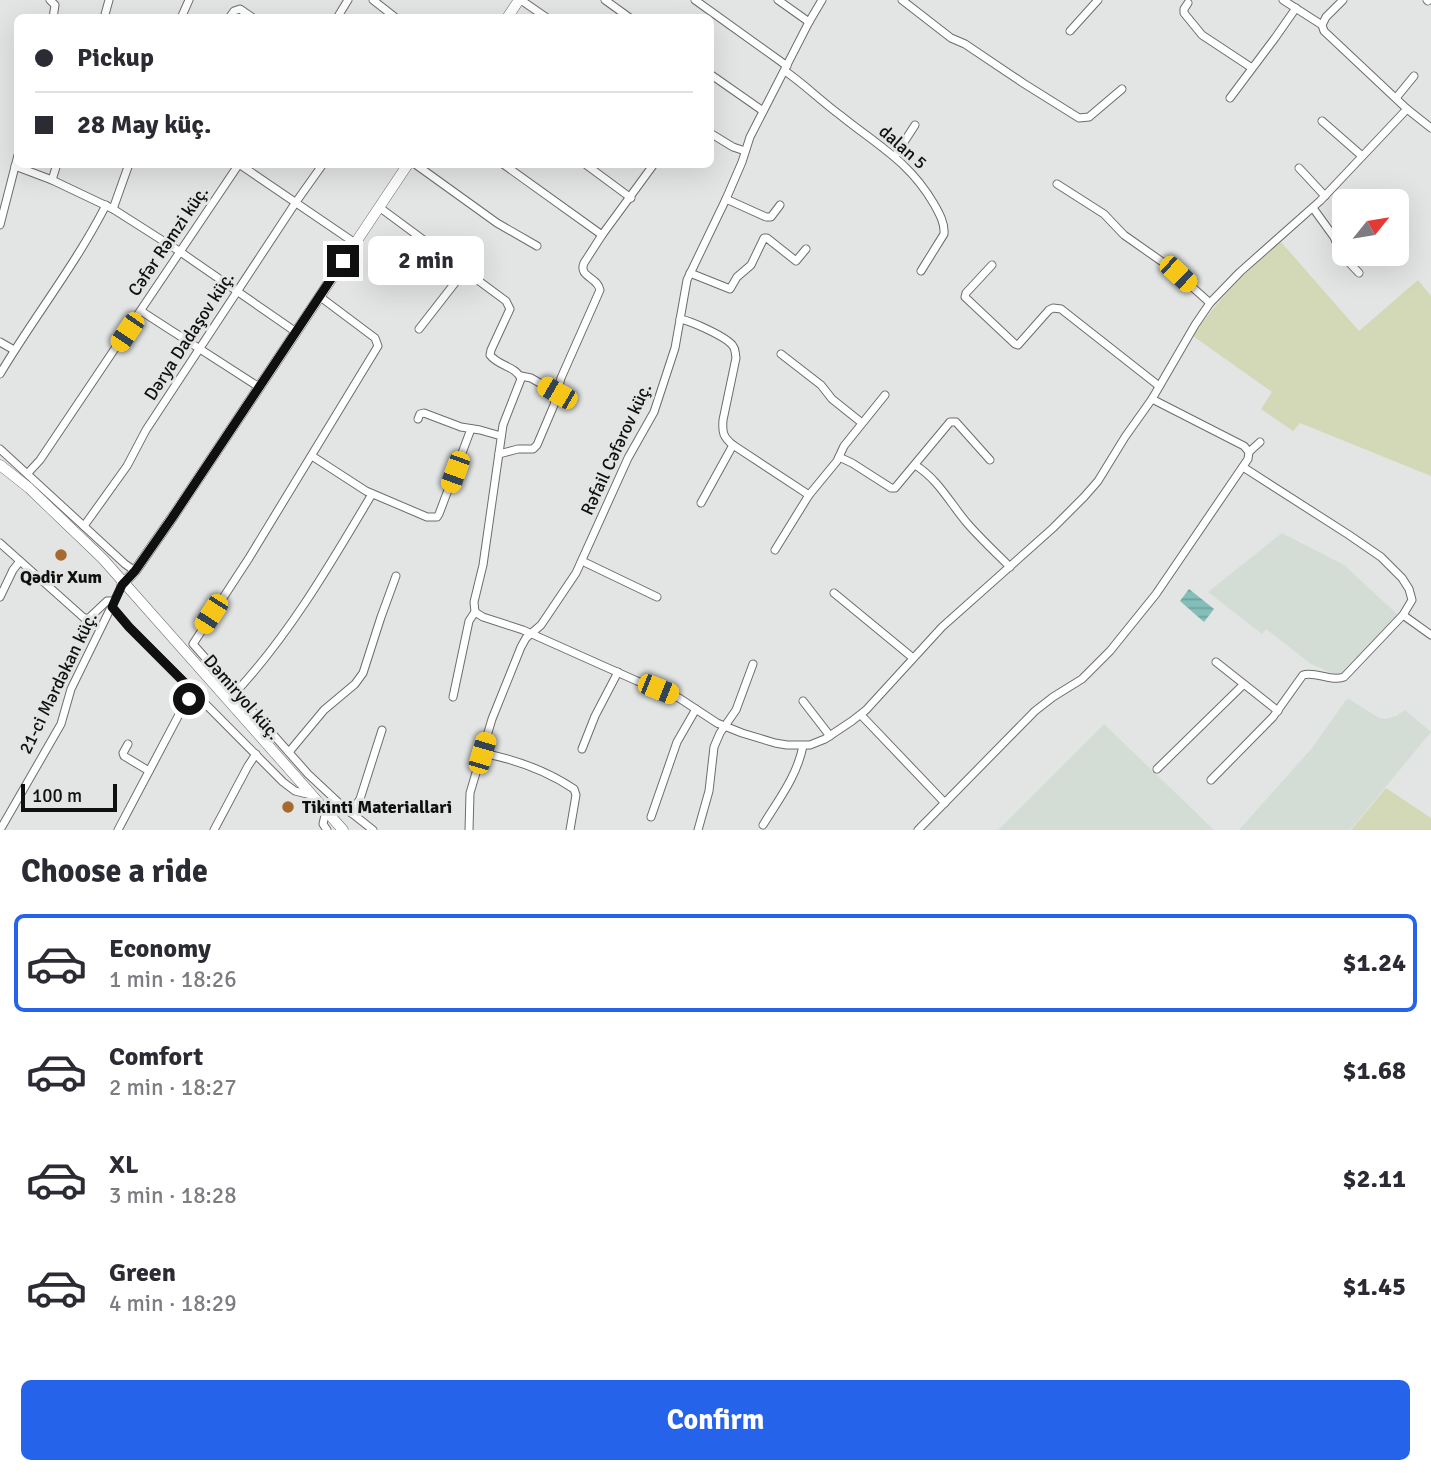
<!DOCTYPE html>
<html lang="en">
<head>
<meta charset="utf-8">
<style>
	body { margin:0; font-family:Signika,sans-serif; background:#f2f2f3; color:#2b2b33; height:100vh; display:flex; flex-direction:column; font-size:26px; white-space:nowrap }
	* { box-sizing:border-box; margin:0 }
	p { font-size:23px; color:#7c7c81 }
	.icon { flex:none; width:38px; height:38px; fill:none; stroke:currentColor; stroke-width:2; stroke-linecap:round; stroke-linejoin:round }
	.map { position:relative; height:830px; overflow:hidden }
	.details { display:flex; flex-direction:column; background:#fff; flex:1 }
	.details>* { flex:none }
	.guide { position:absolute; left:14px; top:14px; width:700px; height:154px; border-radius:10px; box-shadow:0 7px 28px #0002; display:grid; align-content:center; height:154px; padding:0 21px; background:#fff }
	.needle { width:46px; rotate:60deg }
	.tools { position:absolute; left:1332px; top:189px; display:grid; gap:14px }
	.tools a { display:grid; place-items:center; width:77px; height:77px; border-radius:10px; background:#fff; box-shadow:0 7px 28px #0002; font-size:35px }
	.scale { position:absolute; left:21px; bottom:18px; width:96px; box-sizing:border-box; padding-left:7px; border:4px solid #0f100f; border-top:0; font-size:19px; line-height:24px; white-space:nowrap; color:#0f100f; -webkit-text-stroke:5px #e2e5e3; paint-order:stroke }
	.end { position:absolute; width:32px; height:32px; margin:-16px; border:9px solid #0f100f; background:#fff; box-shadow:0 0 0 4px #fff }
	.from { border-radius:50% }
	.bubble { position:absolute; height:49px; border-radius:10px; background:#fff; box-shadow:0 7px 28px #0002; font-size:23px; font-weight:700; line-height:49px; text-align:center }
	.car { position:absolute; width:21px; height:42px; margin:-21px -10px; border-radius:9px; box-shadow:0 0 5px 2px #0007; background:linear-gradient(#f5c518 24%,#345 0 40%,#f5c518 0 76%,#345 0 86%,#f5c518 0) }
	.guide b { display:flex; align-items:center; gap:24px; height:66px; font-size:26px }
	.guide b+b { border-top:2px solid #e1e1e2 }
	.guide i { width:18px; height:18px; background:#2b2b33 }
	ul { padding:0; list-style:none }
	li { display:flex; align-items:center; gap:21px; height:98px; margin:0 14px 10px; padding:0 7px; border:4px solid transparent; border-radius:10px }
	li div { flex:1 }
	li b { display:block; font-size:26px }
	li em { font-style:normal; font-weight:700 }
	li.on { border-color:#2563eb }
	li>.icon { width:63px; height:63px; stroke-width:1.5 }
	h2 { padding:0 21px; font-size:32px; line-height:84px }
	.cta { display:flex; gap:14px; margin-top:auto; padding:14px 21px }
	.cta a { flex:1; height:80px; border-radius:10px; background:#2563eb; color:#fff; font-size:28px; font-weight:700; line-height:80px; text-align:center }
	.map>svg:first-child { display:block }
	.built { fill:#d3ddd5 }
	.park { fill:#d3d9b7 }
	.water { fill:url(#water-rules) }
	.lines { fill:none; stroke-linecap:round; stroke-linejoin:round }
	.street-casing { stroke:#6b6d6b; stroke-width:9 }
	.secondary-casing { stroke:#6b6d6b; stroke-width:11 }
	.street { stroke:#fff; stroke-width:7 }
	.secondary { stroke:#fff; stroke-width:10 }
	.route { stroke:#0f100f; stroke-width:9 }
	.poi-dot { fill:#a86931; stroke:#e2e5e3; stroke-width:2.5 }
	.labels { text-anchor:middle; stroke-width:6; stroke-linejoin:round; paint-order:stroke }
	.street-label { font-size:18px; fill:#0f100f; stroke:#e2e5e3 }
	.poi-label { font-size:18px; font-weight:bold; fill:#0f100f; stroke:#e2e5e3 }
</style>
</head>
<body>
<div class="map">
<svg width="1431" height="830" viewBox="0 0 1431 830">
	<defs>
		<pattern id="water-rules" width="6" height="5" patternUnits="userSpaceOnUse" patternTransform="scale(1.75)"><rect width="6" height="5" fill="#84beb8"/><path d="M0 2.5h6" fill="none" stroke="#71a29d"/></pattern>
	</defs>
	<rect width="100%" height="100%" fill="#e2e5e3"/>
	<g class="built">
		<polygon points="1282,533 1344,565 1398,615 1347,672 1339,676 1311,664 1266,629 1262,634 1208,592"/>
		<polygon points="1349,699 1379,718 1386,719 1396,716 1405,710 1431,732 1350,830 1239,830 1312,748 1346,700"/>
		<polygon points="1104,724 1214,830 998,830"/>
	</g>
	<g class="park">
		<path d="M1281 242 1359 331 1418 280 1431 296V476L1300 423 1293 431 1261 409 1272 392 1193 336C1220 297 1245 272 1281 242Z"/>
		<polygon points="1386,788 1431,818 1431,830 1351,830"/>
	</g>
	<polygon class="water" points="1189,589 1214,609 1204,622 1180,601"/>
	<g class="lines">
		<g class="street-casing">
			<g id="street">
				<polyline points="50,0 55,5 53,18"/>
				<polyline points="373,0 396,18"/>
				<polyline points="521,0 547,18"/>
				<polyline points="605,0 630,18"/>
				<polyline points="695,0 787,66"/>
				<polyline points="778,0 809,22"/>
				<polyline points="902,0 951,38 965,44 1023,83 1079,118 1089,117 1122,89"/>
				<polyline points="1283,0 1322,25 1324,31 1407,109 1431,128"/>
				<polyline points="1427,0 1428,1"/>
				<polyline points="1188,3 1184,9 1184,13 1202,35 1252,68"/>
				<polyline points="104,18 109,0"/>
				<polyline points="181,18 189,0"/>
				<polyline points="229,18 234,11 240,9 253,18"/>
				<polyline points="337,18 348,0"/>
				<polyline points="1322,25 1326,17 1343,0"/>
				<polyline points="1070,31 1098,0"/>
				<path d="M785 71C804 84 821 101 840 115 877 145 909 161 934 204 939 213 945 223 944 234L921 271"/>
				<polyline points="710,74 763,111"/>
				<polyline points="1230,98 1275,38 1296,8"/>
				<polyline points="1396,98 1414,76"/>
				<polyline points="1322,121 1362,156"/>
				<polyline points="710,133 733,147 745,151"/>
				<polyline points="895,156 915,125"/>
				<polyline points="239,164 355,243"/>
				<polyline points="415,164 497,223 537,246"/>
				<polyline points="503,164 602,235"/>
				<polyline points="585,164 631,198"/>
				<polyline points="15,166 52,180 113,209 179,251 296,332"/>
				<polyline points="1299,168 1325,196"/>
				<polyline points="52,180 57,164"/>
				<polyline points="1057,184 1104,214 1124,235 1171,268 1210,303"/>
				<polyline points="726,199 766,217 771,217 780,205"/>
				<path d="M379 207 506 301 510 309 491 350 490 355C498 366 516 366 521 379L503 425 483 565 474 602 475 612 483 617 523 630 637 681 679 698 717 723 742 733 775 743 787 745H810L825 739 852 721 866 710 942 627 1053 528 1084 497 1098 481 1125 437 1152 399 1195 325 1210 303 1240 272 1320 201 1407 109"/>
				<polyline points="1313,208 1334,237 1341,254 1359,273"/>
				<polyline points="113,209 129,164"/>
				<polyline points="0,225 18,155"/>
				<polyline points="992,265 966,293 965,297 1015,344 1018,345 1049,310 1053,308 1061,309 1159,386"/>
				<polyline points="690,273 730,289 737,277 751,265 764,238 767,238 796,261 806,249"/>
				<polyline points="319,296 375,338 378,346 249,558 193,644 308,774 339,803 373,830"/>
				<polyline points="141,311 259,387"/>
				<path d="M680 319C691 321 727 337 733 346 736 350 735 353 736 358L723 420C722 432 723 437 733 445L809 495"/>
				<polyline points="419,329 465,270"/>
				<polyline points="0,342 14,350"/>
				<polyline points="781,354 821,385 832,399 862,423"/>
				<path d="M0 374C34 317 76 264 106 205"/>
				<polyline points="521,376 531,378 557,393"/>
				<polyline points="418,419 420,414 424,413 461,427 480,430 501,436"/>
				<polyline points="0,449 125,564 135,571"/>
				<polyline points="1249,452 1260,442"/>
				<path d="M499 454 518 449H533L537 445 554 405 561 378 600 290C598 277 578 277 584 263L602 235 654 164"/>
				<polyline points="312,456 366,491 427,517 437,517 439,514 471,429"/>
				<polyline points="839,457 852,463 888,486 891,488 895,488 950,422 956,422 990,460"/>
				<path d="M915 465C938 479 950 503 967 523 980 538 995 552 1010 567"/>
				<polyline points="28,473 40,460 239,164"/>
				<polyline points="701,503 733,445"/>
				<polyline points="84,526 127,466 146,430 296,202 323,164"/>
				<polyline points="0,543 84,618 89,618 107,601 114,601"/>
				<polyline points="775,550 809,495 837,461 844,446 885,395"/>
				<polyline points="582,561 657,597"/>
				<polyline points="834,593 913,658"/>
				<polyline points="0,597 13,570 20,561"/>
				<polyline points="112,607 129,627 283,782 295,791 307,794"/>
				<polyline points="1403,615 1431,635"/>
				<polyline points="1216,662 1278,711"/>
				<path d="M235 693C290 634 331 563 372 494"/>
				<polyline points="453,697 469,621 475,612"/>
				<polyline points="803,701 830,736"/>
				<polyline points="861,715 945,803"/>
				<polyline points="128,744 123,753 124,756 149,771"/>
				<polyline points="582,749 595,716 618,672"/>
				<polyline points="289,752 324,710 355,684 363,673 381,617 396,576"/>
				<path d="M482 753C514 759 547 771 574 789L576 795 570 830"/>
				<polyline points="1157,769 1243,685"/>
				<path d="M1211 780 1273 717 1303 675C1316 671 1330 682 1344 677L1403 615 1412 600 1409 589 1402 578 1381 557 1349 535 1243 467"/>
				<polyline points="351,813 360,799 382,730"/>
				<polyline points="325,815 323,824 327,830"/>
				<polyline points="651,817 677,742 696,709"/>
				<path d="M763 825C779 799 797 776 803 746"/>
				<polyline points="0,830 61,724 71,689 122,585"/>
				<polyline points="118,830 183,707 195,692"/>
				<polyline points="214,830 248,766 256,754"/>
				<polyline points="469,830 470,793 492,719 521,647 526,638 541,625 576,573 628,458 654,412 675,348 687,280 726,199 742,162 750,137 809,22 822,0"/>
				<polyline points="698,830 709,791 714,747 720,733 736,710 753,664"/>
				<polyline points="918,830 1035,711 1053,697 1082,679 1110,651 1156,594 1248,459 1249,452 1244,446 1152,399"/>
			</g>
		</g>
		<g class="secondary-casing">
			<g id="secondary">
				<polyline points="507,18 519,0"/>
				<polyline points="0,465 29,488 103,559 343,830"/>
				<polyline points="122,585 135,571 172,518 408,164"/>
			</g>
		</g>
		<use href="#street" class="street"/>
		<use href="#secondary" class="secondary"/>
	</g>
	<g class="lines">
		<polyline class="route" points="189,699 194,692 129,627 112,607 122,585 135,571 172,518 343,261"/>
	</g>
	<g class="poi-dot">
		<circle cx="61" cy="555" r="7"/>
		<circle cx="288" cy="807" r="7"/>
	</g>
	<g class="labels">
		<g class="street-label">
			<text transform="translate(903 147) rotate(41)" y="6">dalan 5</text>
			<text transform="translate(168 241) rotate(-56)" y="6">Cəfər Rəmzi küç.</text>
			<text transform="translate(189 336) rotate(-57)" y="6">Dərya Dadaşov küç.</text>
			<text transform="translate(616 449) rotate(-65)" y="6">Rəfail Cəfərov küç.</text>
			<text transform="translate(58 683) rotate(-64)" y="6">21-ci Mərdəkan küç.</text>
			<text transform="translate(242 697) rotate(49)" y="6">Dəmiryol küç.</text>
		</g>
		<g class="poi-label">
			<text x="61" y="583">Qədir Xum</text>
			<text x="302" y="813" text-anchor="start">Tikinti Materiallari</text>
		</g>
	</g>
</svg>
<div class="tools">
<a><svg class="needle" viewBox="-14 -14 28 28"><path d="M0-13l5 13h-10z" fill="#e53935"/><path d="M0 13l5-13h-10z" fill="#7c7c81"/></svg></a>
</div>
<div class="scale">100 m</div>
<i class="end from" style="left:189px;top:699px"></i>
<i class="end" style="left:343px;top:261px"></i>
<div class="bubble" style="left:368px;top:236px;width:116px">2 min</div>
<i class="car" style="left:1178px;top:274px;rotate:133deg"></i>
<i class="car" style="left:127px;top:332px;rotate:214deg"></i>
<i class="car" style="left:557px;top:393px;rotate:300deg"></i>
<i class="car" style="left:455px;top:472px;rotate:200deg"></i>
<i class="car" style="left:211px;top:614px;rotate:213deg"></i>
<i class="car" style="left:658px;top:689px;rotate:112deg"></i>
<i class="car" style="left:482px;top:753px;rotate:16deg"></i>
<div class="guide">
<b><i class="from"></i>Pickup</b>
<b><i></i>28 May küç.</b>
</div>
</div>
<section class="details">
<h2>Choose a ride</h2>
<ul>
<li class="on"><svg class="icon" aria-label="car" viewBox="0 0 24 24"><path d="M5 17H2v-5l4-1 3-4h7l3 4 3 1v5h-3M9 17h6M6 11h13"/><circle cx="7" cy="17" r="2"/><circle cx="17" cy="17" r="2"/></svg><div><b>Economy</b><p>1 min · 18:26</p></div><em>$1.24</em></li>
<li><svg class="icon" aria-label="car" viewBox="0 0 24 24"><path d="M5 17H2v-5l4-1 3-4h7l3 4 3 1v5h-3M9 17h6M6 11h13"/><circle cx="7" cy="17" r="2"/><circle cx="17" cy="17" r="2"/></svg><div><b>Comfort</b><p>2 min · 18:27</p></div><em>$1.68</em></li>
<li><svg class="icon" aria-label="car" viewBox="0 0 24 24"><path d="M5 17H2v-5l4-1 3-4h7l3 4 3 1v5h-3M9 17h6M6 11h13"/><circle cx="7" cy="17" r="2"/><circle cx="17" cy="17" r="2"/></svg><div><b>XL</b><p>3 min · 18:28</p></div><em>$2.11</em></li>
<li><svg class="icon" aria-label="car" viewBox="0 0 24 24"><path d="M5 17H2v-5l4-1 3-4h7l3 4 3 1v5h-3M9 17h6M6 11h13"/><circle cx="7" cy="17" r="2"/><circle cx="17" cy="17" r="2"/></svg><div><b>Green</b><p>4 min · 18:29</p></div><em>$1.45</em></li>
</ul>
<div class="cta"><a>Confirm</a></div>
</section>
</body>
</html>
